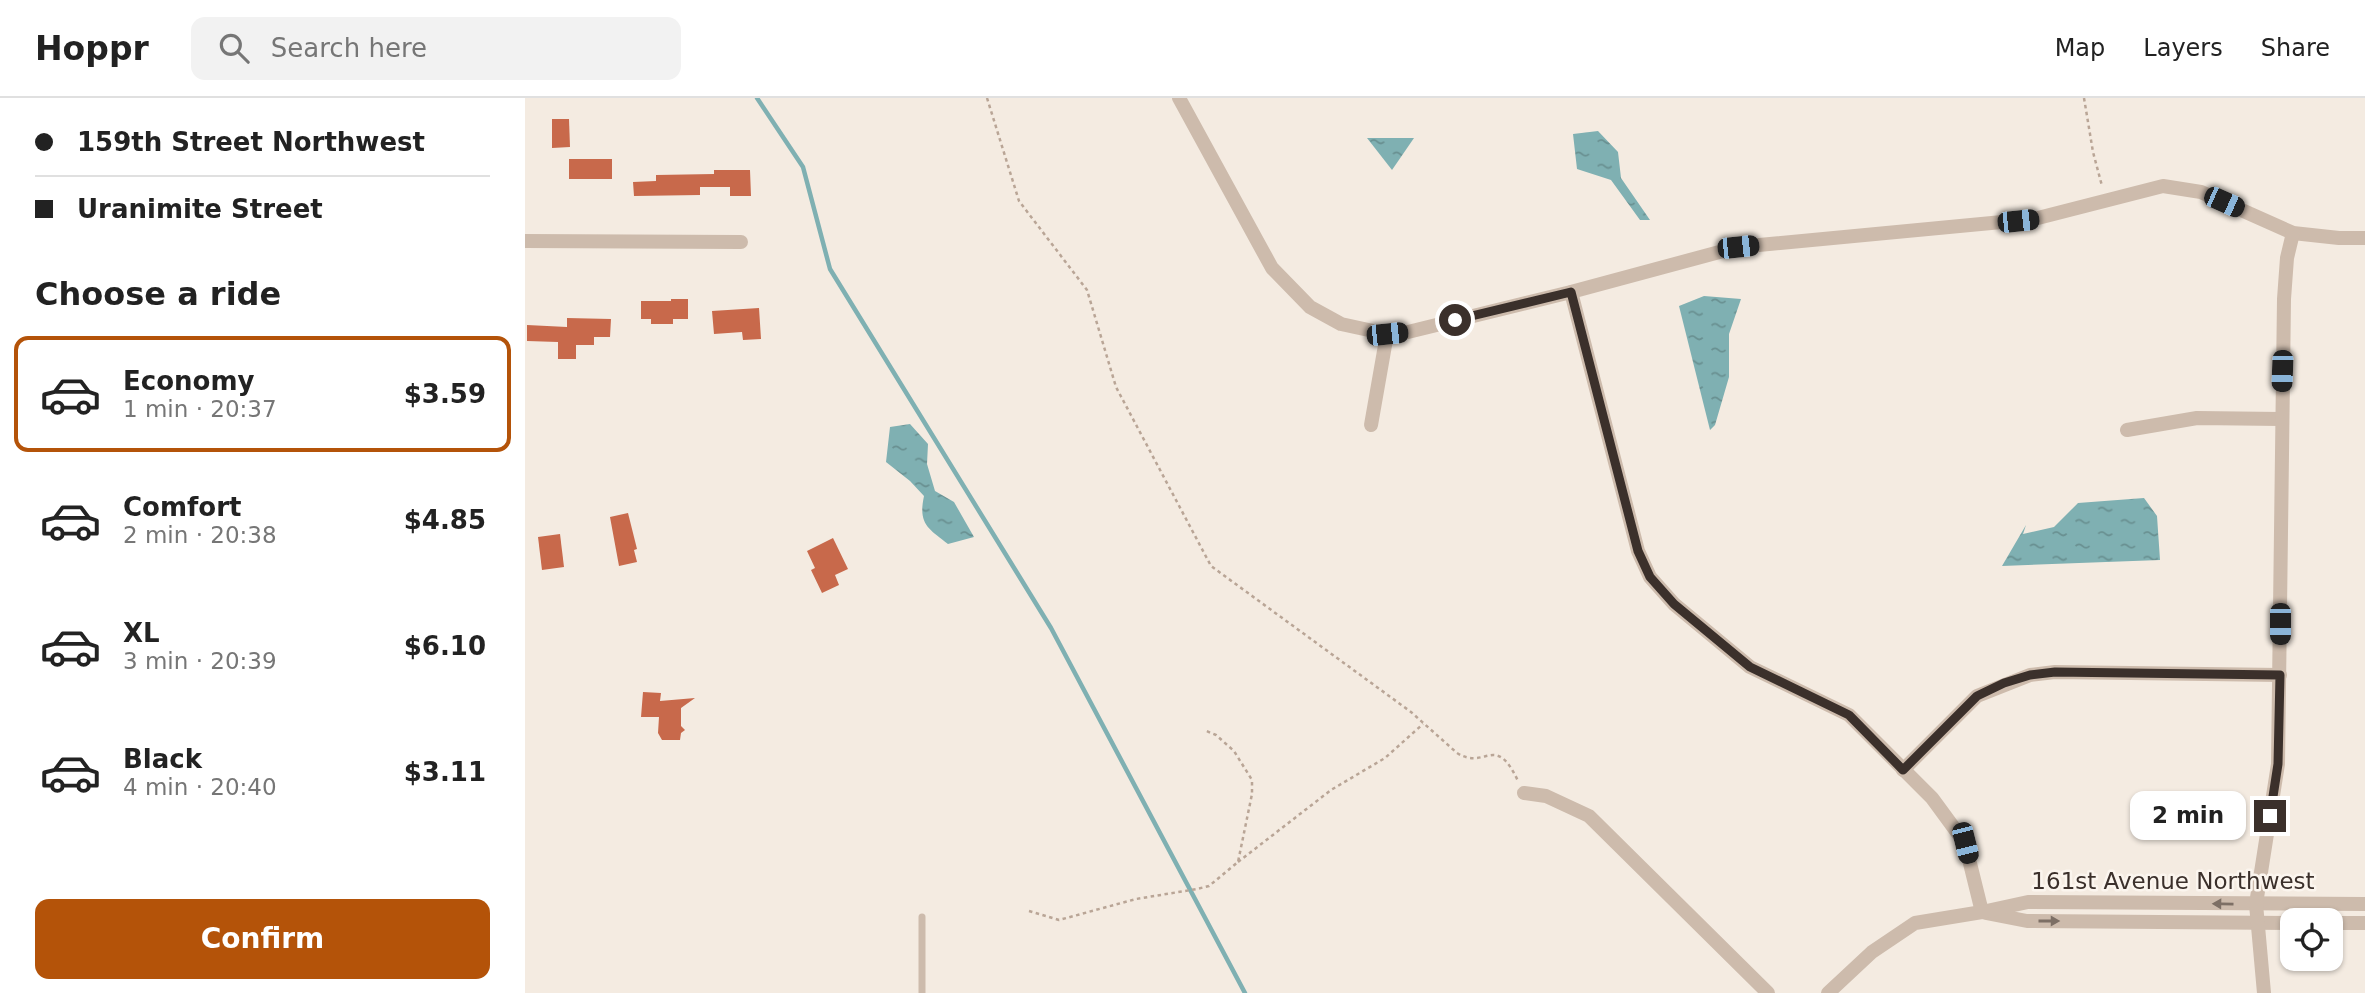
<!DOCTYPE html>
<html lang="en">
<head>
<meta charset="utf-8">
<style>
	body { margin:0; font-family:"DejaVu Sans",sans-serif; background:#f2f2f2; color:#222; height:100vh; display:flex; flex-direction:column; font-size:26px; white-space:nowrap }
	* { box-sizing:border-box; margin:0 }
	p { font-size:23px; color:#767676 }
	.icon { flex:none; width:38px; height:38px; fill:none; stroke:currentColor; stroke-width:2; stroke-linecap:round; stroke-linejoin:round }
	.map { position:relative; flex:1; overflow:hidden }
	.drawer { display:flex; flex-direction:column; background:#fff; width:525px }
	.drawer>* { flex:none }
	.hud { display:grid; align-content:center; height:154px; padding:0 35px; background:#fff }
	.controls { position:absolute; left:1755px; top:810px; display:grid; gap:14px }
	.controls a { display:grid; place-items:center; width:63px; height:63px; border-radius:14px; background:#fff; box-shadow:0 2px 5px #0004; font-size:35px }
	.end { position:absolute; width:32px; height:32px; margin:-16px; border:9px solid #3b302b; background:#fff; box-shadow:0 0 0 4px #fff }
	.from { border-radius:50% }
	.bubble { position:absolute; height:49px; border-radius:14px; background:#fff; box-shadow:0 2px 5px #0004; font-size:23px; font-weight:600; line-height:49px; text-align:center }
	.car { position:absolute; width:21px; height:42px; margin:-21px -10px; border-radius:9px; box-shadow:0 0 5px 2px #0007; background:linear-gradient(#222 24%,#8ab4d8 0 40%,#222 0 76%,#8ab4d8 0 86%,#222 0) }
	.hud b { display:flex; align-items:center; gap:24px; height:66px; font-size:26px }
	.hud b+b { border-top:2px solid #e0e0e0 }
	.hud i { width:18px; height:18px; background:#222 }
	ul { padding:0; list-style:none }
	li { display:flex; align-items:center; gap:21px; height:116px; margin:0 14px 10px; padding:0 21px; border:4px solid transparent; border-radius:14px }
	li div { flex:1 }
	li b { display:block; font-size:26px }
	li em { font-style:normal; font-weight:600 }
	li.on { border-color:#b45309 }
	li>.icon { width:63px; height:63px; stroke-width:1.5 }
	h2 { padding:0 35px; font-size:32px; line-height:84px }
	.button { display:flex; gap:14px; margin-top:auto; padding:14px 35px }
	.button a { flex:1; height:80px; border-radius:14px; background:#b45309; color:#fff; font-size:28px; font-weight:600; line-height:80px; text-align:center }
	header { display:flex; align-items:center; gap:42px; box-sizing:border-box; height:98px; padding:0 35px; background:#fff; border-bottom:2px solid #e0e0e0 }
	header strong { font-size:33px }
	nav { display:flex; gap:38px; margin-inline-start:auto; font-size:24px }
	.search { width:490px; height:63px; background:#f2f2f2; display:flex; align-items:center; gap:18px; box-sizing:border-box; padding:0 24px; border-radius:14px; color:#767676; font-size:26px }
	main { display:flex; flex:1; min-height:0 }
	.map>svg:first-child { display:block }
	.water { fill:url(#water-ripples) }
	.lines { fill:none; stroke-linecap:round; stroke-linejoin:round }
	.stream { stroke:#7fb0b2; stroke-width:4.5 }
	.building { fill:#c8694b }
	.path { stroke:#b9a596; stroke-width:2.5; stroke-dasharray:3.5 3.5; stroke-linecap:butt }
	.service { stroke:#cdbbac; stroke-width:7 }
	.minor { stroke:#cdbbac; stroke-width:14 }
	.oneway { fill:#7d6f65 }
	.route { stroke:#3b302b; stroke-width:9 }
	.labels { text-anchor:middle; stroke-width:5; stroke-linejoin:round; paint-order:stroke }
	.street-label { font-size:23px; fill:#3b302b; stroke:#fbf5ee }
</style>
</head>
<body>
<header>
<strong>Hoppr</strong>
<div class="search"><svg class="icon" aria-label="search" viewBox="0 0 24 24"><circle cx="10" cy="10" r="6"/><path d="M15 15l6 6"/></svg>Search here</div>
<nav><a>Map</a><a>Layers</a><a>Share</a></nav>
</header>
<main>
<section class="drawer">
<div class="hud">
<b><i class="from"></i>159th Street Northwest</b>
<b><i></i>Uranimite Street</b>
</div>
<h2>Choose a ride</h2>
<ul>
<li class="on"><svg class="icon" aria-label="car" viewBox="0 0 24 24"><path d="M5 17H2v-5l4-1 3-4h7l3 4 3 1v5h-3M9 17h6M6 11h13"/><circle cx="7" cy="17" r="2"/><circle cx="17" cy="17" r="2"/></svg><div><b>Economy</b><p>1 min · 20:37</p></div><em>$3.59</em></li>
<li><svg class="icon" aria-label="car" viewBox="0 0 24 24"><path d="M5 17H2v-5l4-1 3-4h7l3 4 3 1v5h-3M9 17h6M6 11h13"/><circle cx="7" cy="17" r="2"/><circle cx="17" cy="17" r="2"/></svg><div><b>Comfort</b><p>2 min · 20:38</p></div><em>$4.85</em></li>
<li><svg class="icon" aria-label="car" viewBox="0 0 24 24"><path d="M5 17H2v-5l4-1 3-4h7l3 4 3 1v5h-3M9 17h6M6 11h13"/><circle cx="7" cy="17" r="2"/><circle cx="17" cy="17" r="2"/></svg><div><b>XL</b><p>3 min · 20:39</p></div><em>$6.10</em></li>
<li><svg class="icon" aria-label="car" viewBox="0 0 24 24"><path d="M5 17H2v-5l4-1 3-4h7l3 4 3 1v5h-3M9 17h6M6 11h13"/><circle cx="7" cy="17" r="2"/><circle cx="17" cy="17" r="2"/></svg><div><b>Black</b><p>4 min · 20:40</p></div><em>$3.11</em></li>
</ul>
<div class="button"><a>Confirm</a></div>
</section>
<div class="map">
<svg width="1840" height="895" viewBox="0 0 1840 895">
	<defs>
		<pattern id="water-ripples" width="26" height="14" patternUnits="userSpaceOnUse" patternTransform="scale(1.75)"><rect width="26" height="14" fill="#7fb0b2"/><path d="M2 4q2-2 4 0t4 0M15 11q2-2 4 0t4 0" fill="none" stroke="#699091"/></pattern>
	</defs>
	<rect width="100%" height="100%" fill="#f4ebe1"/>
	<g class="water">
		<polygon points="1073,33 1093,54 1096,80 1125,122 1115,122 1086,82 1052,71 1048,36"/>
		<polygon points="842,40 889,40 867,72"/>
		<polygon points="1179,198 1216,201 1204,236 1204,279 1190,327 1185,332 1154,208"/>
		<path d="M385 326 403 346 402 366 410 393 429 404 449 439 423 446C403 430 393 426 399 398L385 383 361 364 365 329Z"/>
		<polygon points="1619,400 1632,418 1635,462 1477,468 1501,427 1498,436 1529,429 1553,405"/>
	</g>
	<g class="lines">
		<polyline class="stream" points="232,0 278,69 305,171 526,530 720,895"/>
	</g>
	<g class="building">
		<polygon points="27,21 44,21 45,49 27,50"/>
		<rect x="44" y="61" width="43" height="20"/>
		<polygon points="189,72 225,72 226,98 205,98 205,89 175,89 175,97 109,98 108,84 131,83 131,77 189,76"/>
		<polygon points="146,201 163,201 163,221 148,221 148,226 126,226 126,221 116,221 116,203 146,203"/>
		<polygon points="234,210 236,241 218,242 217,234 189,236 187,213"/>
		<polygon points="42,220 86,221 85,239 69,239 69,247 51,247 51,261 33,261 33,244 2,243 2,227 42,229"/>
		<polygon points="103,415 112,451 109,452 112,464 94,468 85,419"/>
		<polygon points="35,436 39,469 17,472 13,439"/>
		<polygon points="308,440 323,471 310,477 314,487 297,495 286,472 290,470 282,453"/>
		<polygon points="118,594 136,595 135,603 170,600 156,610 156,628 160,632 156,635 155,642 137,642 133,635 134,619 116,619"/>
	</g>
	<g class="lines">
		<g class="path">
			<path d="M462 0 494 103 562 192 591 289 686 468 886 614 932 655C961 673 970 634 993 683"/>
			<polyline points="1559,0 1568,54 1577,88"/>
			<polyline points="713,764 806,692 860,660 898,626"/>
			<polyline points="504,813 534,822 611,801 672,791 684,788 713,764 727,696 727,682 709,653 691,637 679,632"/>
		</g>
		<polyline class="service" points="397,895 397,819"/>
		<g class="minor">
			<polyline points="654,0 747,170 785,209 816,226 862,236 883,234 1046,194 1213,149 1509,121 1638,88 1676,94 1768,135 1814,140 1840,140"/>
			<polyline points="0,143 216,144"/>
			<polyline points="1046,194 1113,453 1125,479 1149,506 1225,569 1324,617 1407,700 1440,745 1457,814"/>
			<polyline points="846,327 862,236"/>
			<polyline points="1602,332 1672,320 1756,321"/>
			<polyline points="1378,672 1452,598 1505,577 1530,574 1755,577"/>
			<polyline points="999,695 1021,698 1064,718 1243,895"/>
			<polyline points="1461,815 1502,823 1768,825"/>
			<polyline points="1806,825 1840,825"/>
			<polyline points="1303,895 1347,854 1390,825 1457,814 1503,804 1840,806"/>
			<polyline points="1739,895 1731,806 1753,666 1759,201 1762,160 1768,135"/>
		</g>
	</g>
	<defs><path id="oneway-solid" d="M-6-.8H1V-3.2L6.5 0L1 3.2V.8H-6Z" transform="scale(1.75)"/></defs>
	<g class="oneway">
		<use href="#oneway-solid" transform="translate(1698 806) rotate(-179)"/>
		<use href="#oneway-solid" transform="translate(1524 823)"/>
	</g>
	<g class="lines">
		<polyline class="route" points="930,222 1046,194 1113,453 1125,479 1149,506 1225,569 1324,617 1378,672 1452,598 1479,585 1505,577 1530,574 1755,577 1753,666 1745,718"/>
	</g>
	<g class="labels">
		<g class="street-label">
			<text x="1648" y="791">161st Avenue Northwest</text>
		</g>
	</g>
</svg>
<div class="controls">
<a><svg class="icon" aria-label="locate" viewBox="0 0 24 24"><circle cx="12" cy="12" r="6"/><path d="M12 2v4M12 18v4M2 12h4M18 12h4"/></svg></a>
</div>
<i class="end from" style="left:930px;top:222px"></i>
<i class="end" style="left:1745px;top:718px"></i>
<div class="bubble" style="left:1605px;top:693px;width:116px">2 min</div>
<i class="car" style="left:1699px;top:104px;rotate:114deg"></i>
<i class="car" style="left:1493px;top:123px;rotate:84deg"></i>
<i class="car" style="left:1213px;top:149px;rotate:84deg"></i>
<i class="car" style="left:862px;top:236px;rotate:84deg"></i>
<i class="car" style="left:1757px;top:273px;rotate:182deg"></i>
<i class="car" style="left:1755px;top:526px;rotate:180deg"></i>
<i class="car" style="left:1440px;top:745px;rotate:166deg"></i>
</div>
</main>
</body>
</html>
